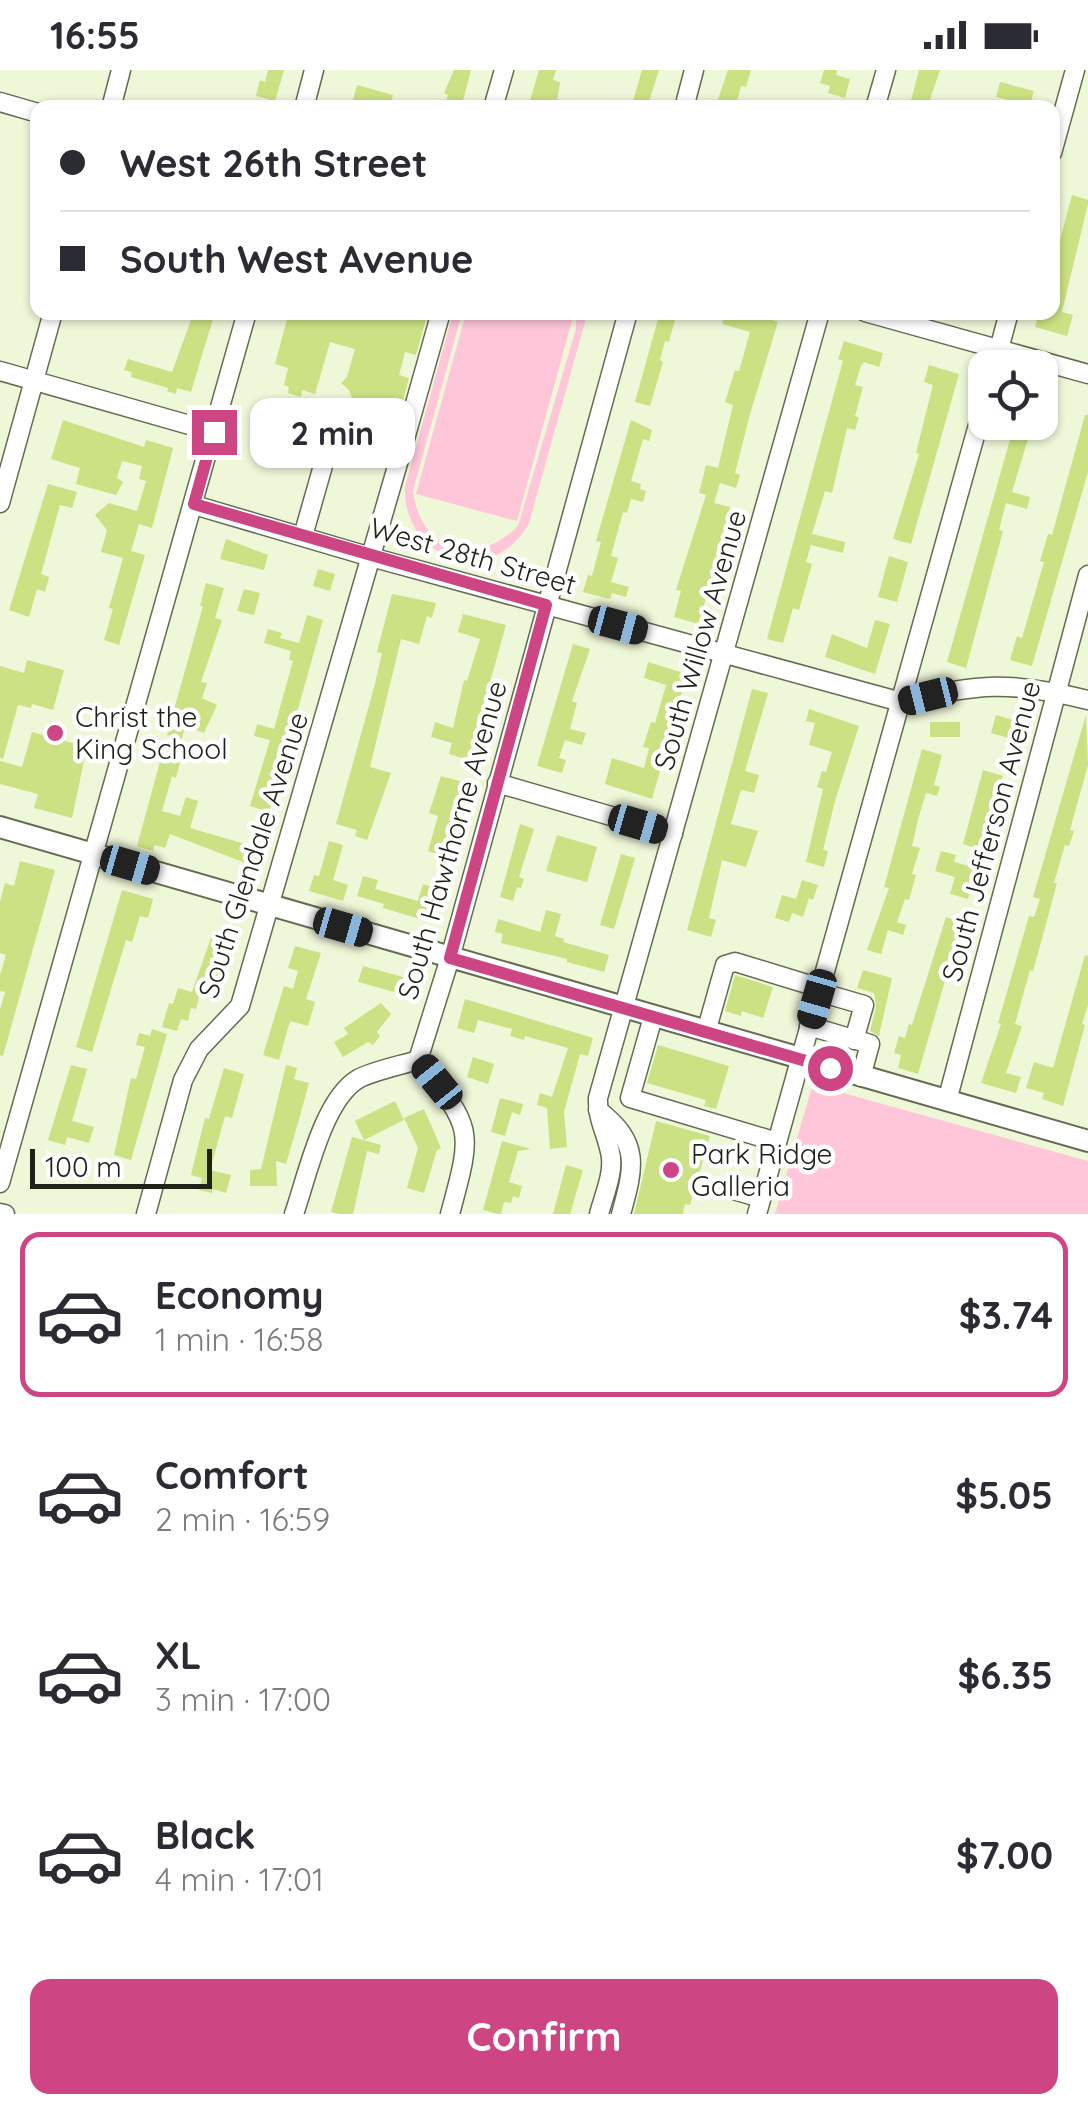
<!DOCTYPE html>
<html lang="en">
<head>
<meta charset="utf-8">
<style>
	body { margin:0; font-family:Quicksand,sans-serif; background:#f7f7f7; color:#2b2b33; height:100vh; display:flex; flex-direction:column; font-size:38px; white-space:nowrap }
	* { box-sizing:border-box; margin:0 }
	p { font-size:32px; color:#7c7c81 }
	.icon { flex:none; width:55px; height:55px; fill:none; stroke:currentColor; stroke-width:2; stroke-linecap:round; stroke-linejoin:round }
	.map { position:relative; height:1144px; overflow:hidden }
	.details { display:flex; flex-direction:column; background:#fff; flex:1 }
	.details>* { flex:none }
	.hud { position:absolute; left:30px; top:30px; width:1030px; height:220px; border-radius:20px; box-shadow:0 2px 8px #0004; display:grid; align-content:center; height:220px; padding:0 30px; background:#fff }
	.tools { position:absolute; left:968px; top:280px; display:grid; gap:20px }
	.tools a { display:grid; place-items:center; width:90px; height:90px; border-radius:20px; background:#fff; box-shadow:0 2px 8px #0004; font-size:50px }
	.scale { position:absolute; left:30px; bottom:25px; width:182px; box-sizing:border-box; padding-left:10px; border:5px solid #1f2217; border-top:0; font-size:28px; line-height:35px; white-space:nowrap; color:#1f2217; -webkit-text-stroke:8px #fff; paint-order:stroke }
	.end { position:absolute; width:45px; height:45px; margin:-22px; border:12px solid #cd4583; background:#fff; box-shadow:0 0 0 5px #fff }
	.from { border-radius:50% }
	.bubble { position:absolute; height:70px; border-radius:20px; background:#fff; box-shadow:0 2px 8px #0004; font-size:32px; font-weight:700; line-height:70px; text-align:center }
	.car { position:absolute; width:30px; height:60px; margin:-30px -15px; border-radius:12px; box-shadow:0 0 8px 2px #0007; background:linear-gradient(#222 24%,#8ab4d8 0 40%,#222 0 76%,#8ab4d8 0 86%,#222 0) }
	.hud b { display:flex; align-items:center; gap:35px; height:95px; font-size:38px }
	.hud b+b { border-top:2px solid #e1e1e2 }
	.hud i { width:25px; height:25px; background:#2b2b33 }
	ul { padding:18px 0 0; list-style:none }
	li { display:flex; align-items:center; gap:30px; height:165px; margin:0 20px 15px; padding:0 10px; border:5px solid transparent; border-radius:20px }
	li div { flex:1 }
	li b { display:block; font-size:38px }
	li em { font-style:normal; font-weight:700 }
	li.active { border-color:#cd4583 }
	li>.icon { width:90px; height:90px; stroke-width:1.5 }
	.cta { display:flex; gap:20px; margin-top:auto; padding:20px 30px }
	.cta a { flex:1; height:115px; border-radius:20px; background:#cd4583; color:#fff; font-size:40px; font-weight:700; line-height:115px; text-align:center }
	.status { display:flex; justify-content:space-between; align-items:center; height:70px; padding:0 50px; background:#fff; direction:ltr }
	.status svg { height:28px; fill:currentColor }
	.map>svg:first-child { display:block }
	.green { fill:#ffc6d9 }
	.building { fill:#cbe183 }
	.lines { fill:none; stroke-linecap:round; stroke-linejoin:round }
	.minor-casing { stroke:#646b50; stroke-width:21 }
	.major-casing { stroke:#646b50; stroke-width:24 }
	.minor { stroke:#fff; stroke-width:18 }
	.major { stroke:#fff; stroke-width:20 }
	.route { stroke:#cd4583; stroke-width:12 }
	.poi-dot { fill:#cd4583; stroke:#fff; stroke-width:4 }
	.labels { text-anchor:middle; stroke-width:9; stroke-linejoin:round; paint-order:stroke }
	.street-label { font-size:28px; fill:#1f2217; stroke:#fff }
	.poi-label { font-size:28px; fill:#1f2217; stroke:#fff; text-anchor:start }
</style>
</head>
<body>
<div class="status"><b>16:55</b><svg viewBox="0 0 49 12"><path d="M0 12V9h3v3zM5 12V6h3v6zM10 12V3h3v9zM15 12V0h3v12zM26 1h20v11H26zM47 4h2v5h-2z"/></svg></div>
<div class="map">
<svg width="1088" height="1144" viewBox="0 0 1088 1144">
	<rect width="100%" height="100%" fill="#eff7d9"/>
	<g class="green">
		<polygon points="557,242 573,247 517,451 416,424 466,243"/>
		<path d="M453 243H462L413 421C421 482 475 499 518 456L576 259V243H584L585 252 529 453C493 520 403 491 405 417Z"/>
		<polygon points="818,1016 1088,1091 1088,1144 775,1144 811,1020"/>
	</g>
	<g class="building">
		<polygon points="268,0 284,0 275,31 256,26 260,10 265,12"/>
		<polygon points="454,0 471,0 461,38 444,38 448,25 444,23"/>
		<polygon points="539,0 556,0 553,10 560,12 556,38 528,38"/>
		<polygon points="642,0 659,0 647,38 631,38"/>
		<polygon points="728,0 751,0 746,17 741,16 735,38 715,38"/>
		<polygon points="824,0 837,0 836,5 850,9 845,28 828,23 830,16 820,13"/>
		<polygon points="919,0 940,0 927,38 909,38"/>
		<polygon points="1000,12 1034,21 1030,35 996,27"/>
		<polygon points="357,15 393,25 389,38 351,38"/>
		<polygon points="1072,125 1088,130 1088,134 1062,242 1073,245 1067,266 1035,257 1039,242 1052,242 1052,200"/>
		<polygon points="194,242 215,242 191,322 177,318 176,324 167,321 168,318 131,307 132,302 124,300 128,289 172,302"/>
		<polygon points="289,242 428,242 416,285 405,282 399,305 409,308 400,342 352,328 349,320 341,313 347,307 355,279 330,272 315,324 302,320 301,327 288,323 289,317 284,315 288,298 275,294"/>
		<polygon points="660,242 677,242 669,272 665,271 660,290 663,292 650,336 635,332"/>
		<polygon points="725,242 746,242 778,252 750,344 735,403 740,405 736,418 720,413 714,433 730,437 699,554 674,547 681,521 676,520 706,425 699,423 706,395 718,398 733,335 725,332 735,300 739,301 750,262 722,254"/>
		<polygon points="844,271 883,283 879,297 864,292 861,296 855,315 863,317 855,346 859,347 855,360 847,358 832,423 825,421 812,464 845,472 843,483 811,475 806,492 812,494 799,540 793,538 783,573 767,569 833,327 843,291 838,289"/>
		<polygon points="929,295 959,304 911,474 893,469 919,384 916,383 933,315 924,312"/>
		<polygon points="1085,345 1088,345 1088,402 1032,596 1010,590 1017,566 1022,568 1044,492 1040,491 1048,464 1052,465"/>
		<polygon points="63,350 144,377 146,370 173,378 152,458 139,454 131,481 145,485 119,575 104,570 113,539 109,538 123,488 101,482 107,460 95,445 109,433 137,441 146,411 139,409 142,396 122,391 117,408 123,412 116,425 76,414 80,398 51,389"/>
		<polygon points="631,350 652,360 649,371 643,369 631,411 641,414 640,419 646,421 643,432 631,429 627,443 623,442 611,486 618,488 611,512 629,517 626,527 612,523 610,529 583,522 588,505 592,506 601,472 596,471"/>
		<polygon points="1015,352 1033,352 1012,422 1030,427 1027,439 1006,433 999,460 1003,461 966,598 947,592"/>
		<polygon points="48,414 77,422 72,438 60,435 41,504 49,507 45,522 37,519 29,547 9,540"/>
		<polygon points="226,469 268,485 264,500 220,489"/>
		<polygon points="889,486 908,492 897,532 878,527"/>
		<polygon points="318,499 335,504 330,521 313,516"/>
		<polygon points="206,513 224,518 215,548 222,550 201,612 207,613 202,628 217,635 204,663 185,656 182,669 167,665 203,536 200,536"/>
		<polygon points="244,519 260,523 254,545 237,541"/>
		<polygon points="392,524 436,533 432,548 427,546 419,574 401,569 370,697 391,703 367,770 355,766 357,760 336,754 375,614 382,583 377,582"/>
		<polygon points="463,544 506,555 468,690 449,684 452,673 431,667 435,652 453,658 464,610 467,611 480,569 458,562"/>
		<polygon points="307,545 323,550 269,742 250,736 270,670 254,666 257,654 274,659 293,591 289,590 291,581 264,573 268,559 282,563 280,568 299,573"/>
		<polygon points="875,550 890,554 875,604 825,587 832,564 867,578"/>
		<polygon points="573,574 590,579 572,631 577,633 570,659 586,663 582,675 565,670 559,688 566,690 562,703 537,696"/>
		<polygon points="27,590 64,600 53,640 32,634 31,638 18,635 3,689 0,688 0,596 24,603"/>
		<polygon points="648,592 687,604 667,675 661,673 656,692 662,694 652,729 605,714 612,688 644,698 649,678 643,677 651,652 655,653 666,615 644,608"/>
		<polygon points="752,619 768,623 745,701 759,705 754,723 742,720 740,723 731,754 758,761 746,797 722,790 709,848 716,850 711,867 687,860"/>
		<polygon points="809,639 859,656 835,731 823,780 828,781 824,797 806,792 823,719 817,717 822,701 826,702 832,682 809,675 815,653 806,651"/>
		<polygon points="996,645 1017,651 1012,669 991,663"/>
		<polygon points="1086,645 1088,695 1070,760 1074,761 1069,776 1065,775 1054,813 1057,813 1040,876 1033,901 1030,900 1015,954 1022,956 1006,1003 1021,1007 1016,1023 981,1013 1001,954 998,953 1029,846 1034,847 1040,829 1033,827"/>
		<rect x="930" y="652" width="30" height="15"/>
		<polygon points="32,662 87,677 72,748 34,738 38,724 0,714 0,691 22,697"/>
		<polygon points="922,679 942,685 934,715 940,717 937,726 926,723 919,746 912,776 920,778 912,804 916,805 909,830 905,829 897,852 906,855 903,865 888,860 881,884 867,880 889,818 884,817"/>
		<polygon points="161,688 180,693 176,708 172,706 162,741 180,746 186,727 198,731 190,758 245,774 243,781 263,787 258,803 242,799 243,792 170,764 165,778 154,775 153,781 137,776"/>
		<polygon points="983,700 1003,706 981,780 963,774"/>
		<polygon points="441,706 463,712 443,786 428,781 438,746 429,743"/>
		<polygon points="520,754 534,759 519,807 524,809 521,818 517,817 513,831 500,827"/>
		<polygon points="557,765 597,777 587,812 546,801"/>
		<polygon points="329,771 343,775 333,810 348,815 343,831 309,821 314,805 319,806"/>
		<polygon points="941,781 956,785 954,792 976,798 968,829 950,824 955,807 935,801"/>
		<polygon points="621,784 635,788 614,859 600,855"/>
		<polygon points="20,791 55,800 3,986 0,985 0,940 5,922 0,921 0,905 6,885 0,883 0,832 5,813 14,816"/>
		<polygon points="363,806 378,810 375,819 418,831 423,814 436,818 427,851 383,838 384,834 357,826"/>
		<polygon points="802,810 818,815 813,830 809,828 803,847 792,843 789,852 775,848 782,825 796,829"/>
		<polygon points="122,820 153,829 148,848 140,846 132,872 126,870 92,982 76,977"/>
		<polygon points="546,840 561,844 555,866 564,869 563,872 609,885 604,902 567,892 567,889 501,873 503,864 495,862 498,849 540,862"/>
		<polygon points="946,847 962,852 918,1004 898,998 901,985 894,983 899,966 905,968 909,954 912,955"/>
		<polygon points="213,862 232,867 214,924 201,920 196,939 191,938 188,951 181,949 177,961 162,957 169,933 173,934 178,918 192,922"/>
		<polygon points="295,876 321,883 306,929 315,932 308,956 290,951 279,990 263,985 284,916 293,919 298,901 288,898"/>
		<polygon points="1085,885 1088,886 1088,935 1082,954 1085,955 1063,1036 1042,1029 1044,1023 1026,1018 1034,992 1053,998"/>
		<polygon points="363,896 403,907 398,923 358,912"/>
		<polygon points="863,900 892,908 879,966 870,961 876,937 874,923 857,918"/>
		<polygon points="735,905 773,917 763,948 742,941 741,946 725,941"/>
		<polygon points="465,929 593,968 588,986 580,984 564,1042 567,1077 550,1079 547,1038 537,1035 540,1023 552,1027 568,978 525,966 524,970 510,966 512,959 478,950 474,963 457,958"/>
		<polygon points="381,933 391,944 377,962 380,966 373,975 368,972 343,987 334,972 348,964 344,958"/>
		<polygon points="152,959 167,964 131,1090 114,1085 131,1008 136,1009 145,977 136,975 139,963 150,966"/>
		<polygon points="658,975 729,996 716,1039 704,1036 706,1030 647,1013"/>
		<polygon points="473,987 494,994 488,1014 467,1007"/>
		<polygon points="71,995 87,999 72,1051 94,1057 89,1073 67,1067 65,1075 48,1070"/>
		<polygon points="286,995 297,998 294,1009 309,1013 298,1053 286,1094 276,1091 277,1116 250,1116 250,1100 261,1099"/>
		<polygon points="224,998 244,1004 232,1048 225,1046 210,1100 231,1105 226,1123 213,1119 212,1123 199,1120 202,1108 191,1105 205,1048 209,1049"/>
		<polygon points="500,1028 523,1034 520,1045 512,1042 505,1066 491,1062"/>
		<polygon points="395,1031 404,1050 364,1070 355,1051"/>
		<polygon points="424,1039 441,1078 437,1080 424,1123 407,1118 418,1078 404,1048"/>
		<polygon points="656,1051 710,1066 690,1135 685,1134 683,1144 634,1144"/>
		<polygon points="352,1067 381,1075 379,1084 367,1081 353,1144 340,1144 331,1142"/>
		<polygon points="502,1071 531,1079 518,1081 509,1112 522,1116 519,1128 513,1126 511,1133 504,1132 501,1144 498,1144 483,1140"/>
		<polygon points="566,1095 583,1100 570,1144 553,1144"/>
	</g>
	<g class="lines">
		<g class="minor-casing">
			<g id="minor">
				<polyline points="0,32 38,43"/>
				<polyline points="111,38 121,0"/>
				<polyline points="304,38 314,0"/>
				<polyline points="493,38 504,0"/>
				<polyline points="684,38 694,0"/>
				<polyline points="875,38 886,0"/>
				<polyline points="1052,83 1075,0"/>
				<polyline points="865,242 1088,304"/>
				<polyline points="994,298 1009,242"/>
				<polyline points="0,301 214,362"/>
				<polyline points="403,376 441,242"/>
				<polyline points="0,433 53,242"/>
				<path d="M194 435 371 487 901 632C977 613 1012 611 1088 630"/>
				<polyline points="497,713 673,764"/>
				<polyline points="819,922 864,935 854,970"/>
				<polyline points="653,947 630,1028 777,1072"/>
				<polyline points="809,956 870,974 861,1007"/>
				<polyline points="706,962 725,895 735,892 820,918"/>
				<polyline points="418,990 450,888 628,242"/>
				<path d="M418 990C474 1059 473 1059 450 1144"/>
				<polyline points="947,1031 1088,505"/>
				<path d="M598 1040C641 1073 634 1097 621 1144"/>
				<polyline points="0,1113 247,242"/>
				<polyline points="730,1119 761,1128"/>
				<polyline points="0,1143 5,1144"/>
				<polyline points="146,1144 183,1010 199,979 240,936 403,376 334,357 303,466"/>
				<path d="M294 1144C307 1107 323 1030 358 1009 372 1001 402 995 418 990"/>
				<path d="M599 1144C604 1125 615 1101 610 1082 606 1062 597 1049 598 1028L820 242"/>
				<polyline points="757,1144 985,330"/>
			</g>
		</g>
		<g class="major-casing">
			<polyline id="major" points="0,757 1088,1071"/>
		</g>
		<use href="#minor" class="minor"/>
		<use href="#major" class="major"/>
	</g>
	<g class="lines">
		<polyline class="route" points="214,362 194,434 546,535 450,888 830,998"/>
	</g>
	<g class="poi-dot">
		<circle cx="55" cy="663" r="10"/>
		<circle cx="671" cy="1100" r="10"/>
	</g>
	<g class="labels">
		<g class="street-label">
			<text transform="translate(473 486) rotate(16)" y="10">West 28th Street</text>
			<text transform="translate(700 570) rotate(-74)" y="10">South Willow Avenue</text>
			<text transform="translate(991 761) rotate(-75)" y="10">South Jefferson Avenue</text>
			<text transform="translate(452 770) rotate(-74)" y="10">South Hawthorne Avenue</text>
			<text transform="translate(253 785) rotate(-72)" y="10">South Glendale Avenue</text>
		</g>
		<g class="poi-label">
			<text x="75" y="657">Christ the<tspan x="75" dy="32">King School</tspan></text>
			<text x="691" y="1094">Park Ridge<tspan x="691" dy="32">Galleria</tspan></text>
		</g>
	</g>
</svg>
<div class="tools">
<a><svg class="icon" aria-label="locate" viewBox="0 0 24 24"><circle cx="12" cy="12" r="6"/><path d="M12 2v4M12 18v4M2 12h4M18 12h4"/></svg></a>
</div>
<div class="scale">100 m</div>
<i class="end from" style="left:830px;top:998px"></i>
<i class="end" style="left:214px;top:362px"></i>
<div class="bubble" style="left:250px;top:328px;width:165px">2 min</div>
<i class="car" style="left:618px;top:555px;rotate:105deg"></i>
<i class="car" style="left:928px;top:626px;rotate:256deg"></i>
<i class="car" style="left:638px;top:754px;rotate:106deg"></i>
<i class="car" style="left:130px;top:795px;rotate:106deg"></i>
<i class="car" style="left:343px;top:857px;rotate:106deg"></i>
<i class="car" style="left:817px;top:929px;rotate:196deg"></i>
<i class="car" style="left:437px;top:1012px;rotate:321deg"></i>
<div class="hud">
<b><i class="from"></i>West 26th Street</b>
<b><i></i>South West Avenue</b>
</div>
</div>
<section class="details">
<ul>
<li class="active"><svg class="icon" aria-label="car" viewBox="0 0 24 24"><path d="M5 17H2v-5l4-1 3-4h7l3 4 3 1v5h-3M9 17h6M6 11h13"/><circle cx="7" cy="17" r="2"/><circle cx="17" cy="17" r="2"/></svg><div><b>Economy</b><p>1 min · 16:58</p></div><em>$3.74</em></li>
<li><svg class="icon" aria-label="car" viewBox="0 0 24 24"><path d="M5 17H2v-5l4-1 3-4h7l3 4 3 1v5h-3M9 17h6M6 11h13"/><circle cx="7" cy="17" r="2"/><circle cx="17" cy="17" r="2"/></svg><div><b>Comfort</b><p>2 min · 16:59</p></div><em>$5.05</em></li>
<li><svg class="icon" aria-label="car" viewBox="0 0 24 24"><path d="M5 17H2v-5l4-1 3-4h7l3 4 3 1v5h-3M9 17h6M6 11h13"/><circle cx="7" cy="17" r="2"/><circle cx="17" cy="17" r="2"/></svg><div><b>XL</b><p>3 min · 17:00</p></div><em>$6.35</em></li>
<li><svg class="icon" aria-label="car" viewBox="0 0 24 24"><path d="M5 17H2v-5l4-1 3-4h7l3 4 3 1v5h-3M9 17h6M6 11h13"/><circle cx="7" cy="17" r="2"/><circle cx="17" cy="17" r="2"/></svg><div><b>Black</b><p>4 min · 17:01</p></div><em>$7.00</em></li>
</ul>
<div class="cta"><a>Confirm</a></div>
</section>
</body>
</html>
